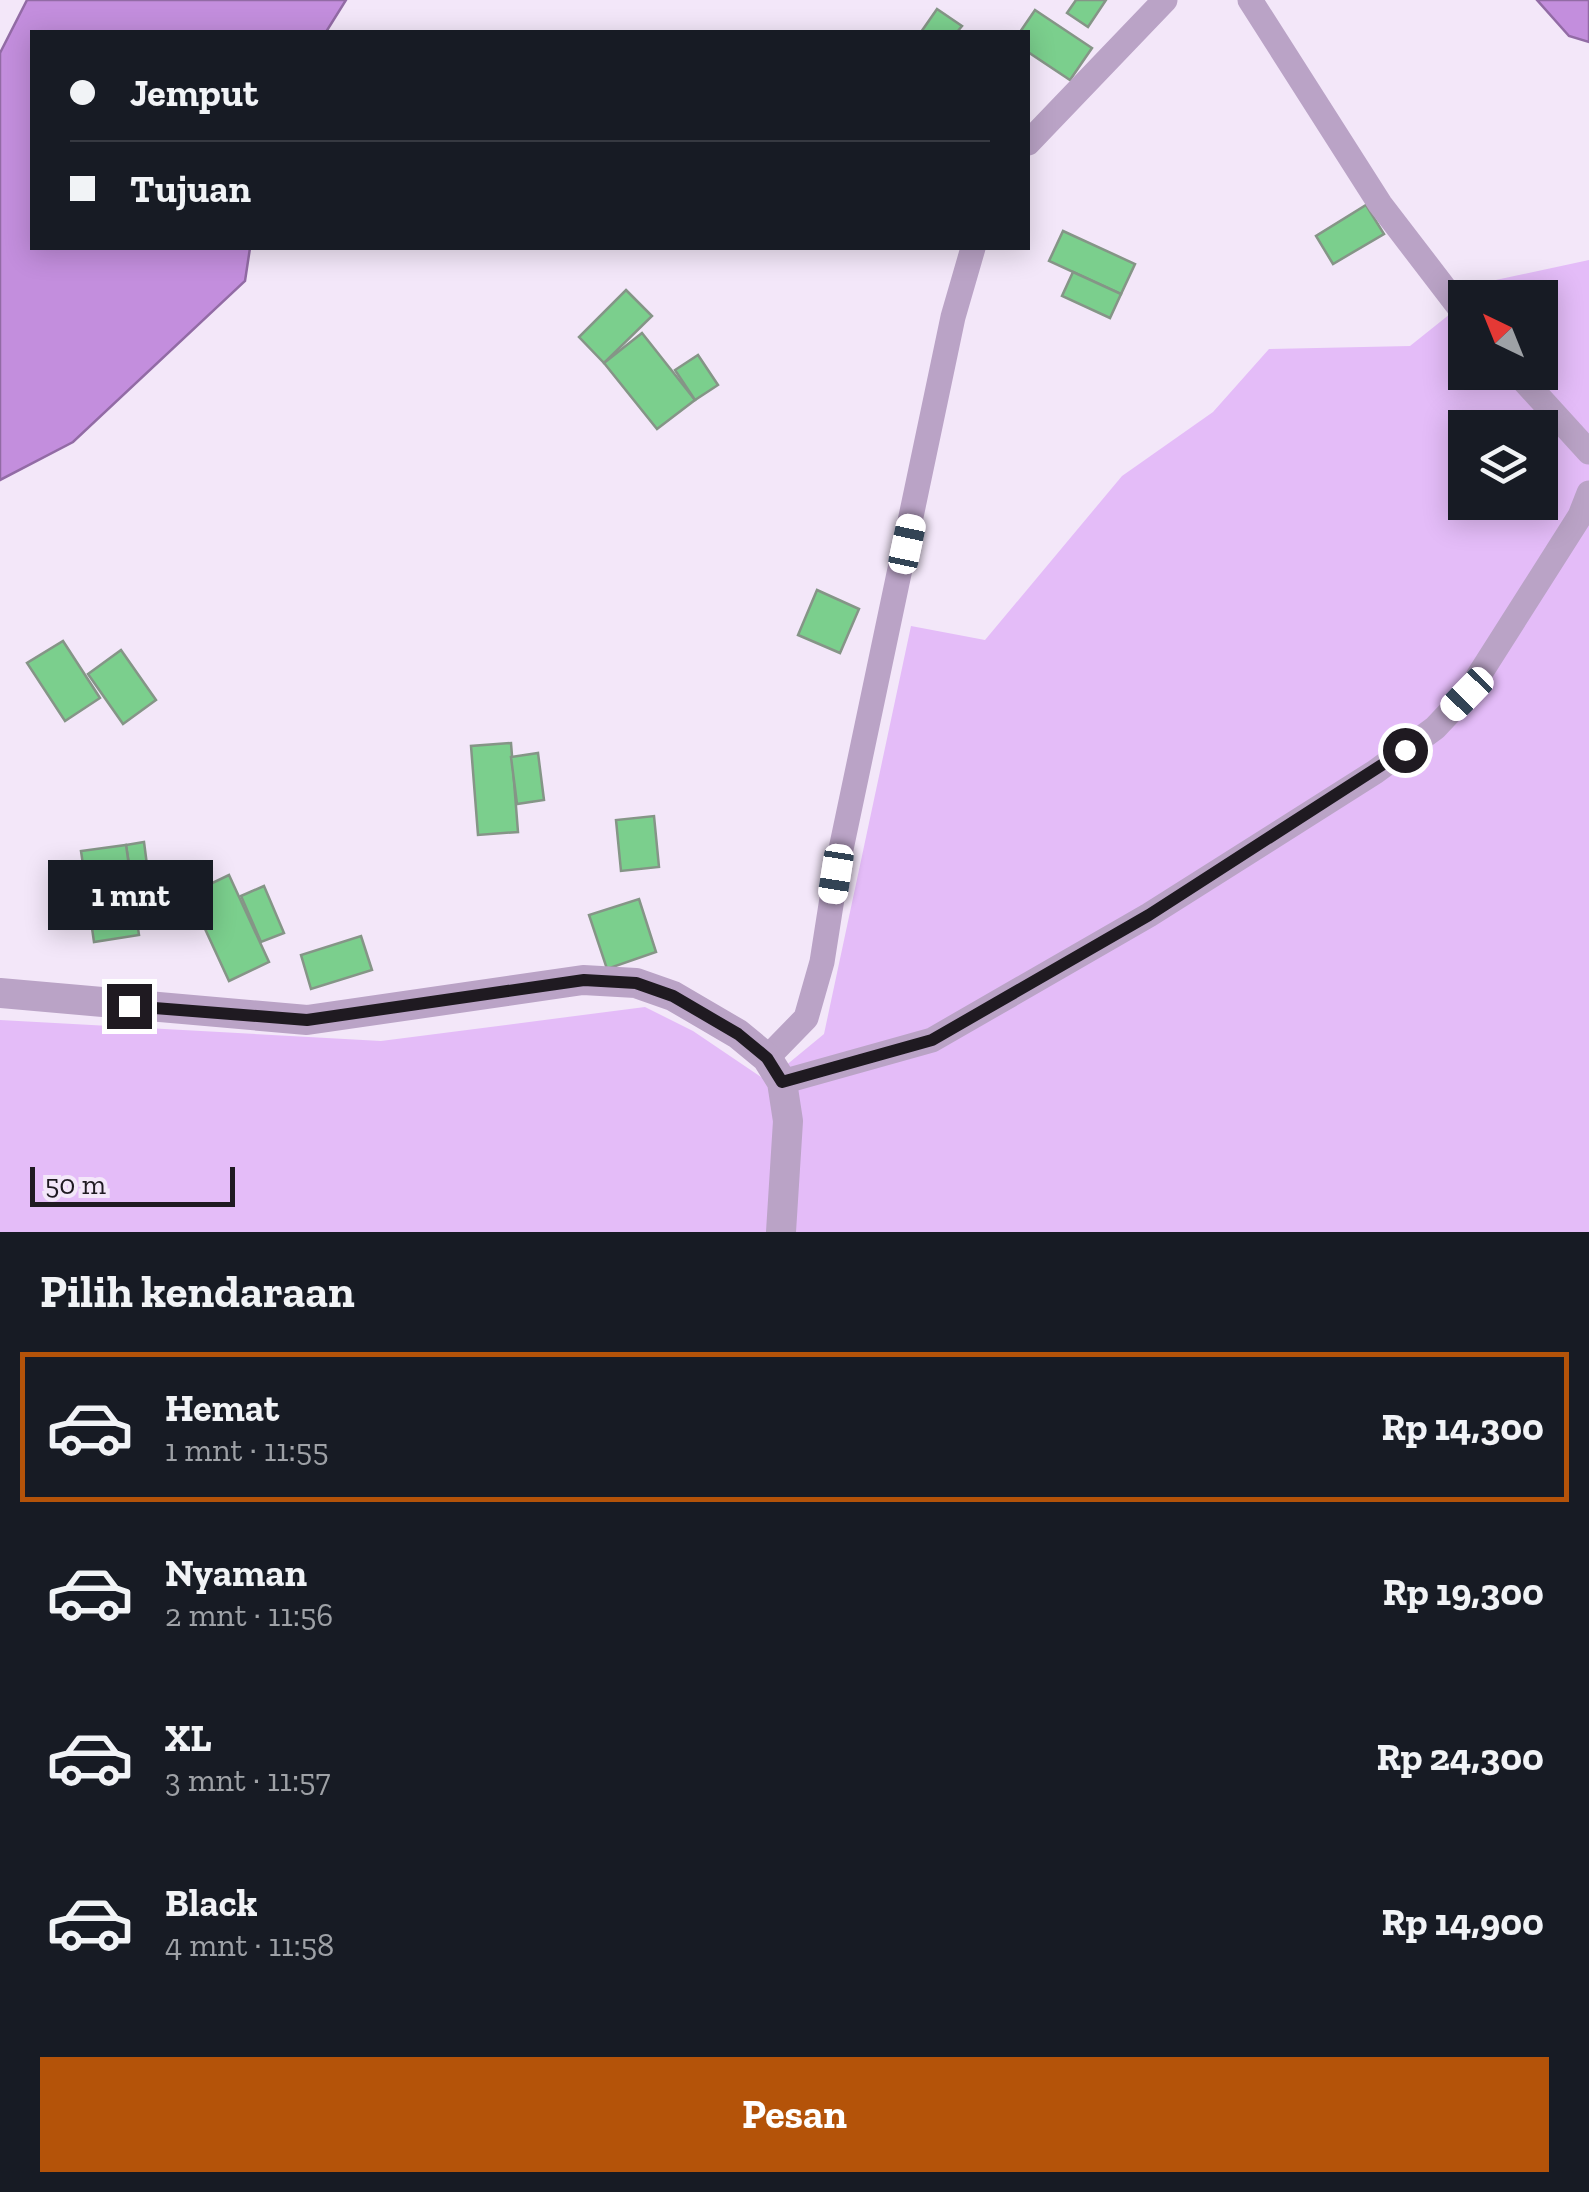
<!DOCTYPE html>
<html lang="id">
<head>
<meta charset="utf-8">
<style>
	body { margin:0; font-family:"Zilla Slab",serif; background:#242831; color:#f1f3f6; height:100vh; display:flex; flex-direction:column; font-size:38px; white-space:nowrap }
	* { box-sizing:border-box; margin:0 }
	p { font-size:32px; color:#9ea1a6 }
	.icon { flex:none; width:55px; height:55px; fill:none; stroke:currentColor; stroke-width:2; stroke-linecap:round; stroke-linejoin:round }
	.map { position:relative; height:1232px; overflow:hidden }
	.side { display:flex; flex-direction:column; background:#171b24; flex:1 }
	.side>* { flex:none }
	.banner { position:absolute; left:30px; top:30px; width:1000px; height:220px; border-radius:0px; box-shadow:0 5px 25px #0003; display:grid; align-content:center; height:220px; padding:0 40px; background:#171b24 }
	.needle { width:65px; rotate:317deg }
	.controls { position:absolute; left:1448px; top:280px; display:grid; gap:20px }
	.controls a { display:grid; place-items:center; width:110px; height:110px; border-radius:0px; background:#171b24; box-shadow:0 5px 25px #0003; font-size:50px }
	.scale { position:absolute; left:30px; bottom:25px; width:205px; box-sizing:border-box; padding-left:10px; border:5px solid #1f1a21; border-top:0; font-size:28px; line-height:35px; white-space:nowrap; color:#1f1a21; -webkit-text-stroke:8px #f3e7f9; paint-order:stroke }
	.end { position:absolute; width:45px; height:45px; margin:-22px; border:12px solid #1f1a21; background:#fff; box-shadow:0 0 0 5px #fff }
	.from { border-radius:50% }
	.bubble { position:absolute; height:70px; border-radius:0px; background:#171b24; box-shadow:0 5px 25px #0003; font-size:32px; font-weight:700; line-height:70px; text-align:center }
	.car { position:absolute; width:30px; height:60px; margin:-30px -15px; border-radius:12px; box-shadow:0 0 8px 2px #0007; background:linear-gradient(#fff 24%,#345 0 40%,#fff 0 76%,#345 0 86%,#fff 0) }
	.banner b { display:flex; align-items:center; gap:35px; height:95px; font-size:38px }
	.banner b+b { border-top:2px solid #363941 }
	.banner i { width:25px; height:25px; background:#f1f3f6 }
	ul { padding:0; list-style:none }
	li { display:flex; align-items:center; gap:30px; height:150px; margin:0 20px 15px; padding:0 20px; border:5px solid transparent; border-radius:0px }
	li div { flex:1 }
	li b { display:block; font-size:38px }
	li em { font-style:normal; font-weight:700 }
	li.active { border-color:#b45309 }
	li>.icon { width:90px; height:90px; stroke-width:1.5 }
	h2 { padding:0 40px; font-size:45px; line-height:120px }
	.primary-button { display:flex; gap:20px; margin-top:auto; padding:20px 40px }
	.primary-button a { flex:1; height:115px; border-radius:0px; background:#b45309; color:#fff; font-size:40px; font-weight:700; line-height:115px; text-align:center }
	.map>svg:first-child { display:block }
	.green { fill:#e4bcf8; fill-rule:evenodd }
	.water { fill:#c38edd; stroke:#926ba5; stroke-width:2.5 }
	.building { fill:#7bcf8d; stroke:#859587; stroke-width:2.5 }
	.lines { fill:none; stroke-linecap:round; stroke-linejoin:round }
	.minor { stroke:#baa3c6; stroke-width:25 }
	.tertiary { stroke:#baa3c6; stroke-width:30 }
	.route { stroke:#1f1a21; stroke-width:12 }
</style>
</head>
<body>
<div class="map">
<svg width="1589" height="1232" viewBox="0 0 1589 1232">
	<rect width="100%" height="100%" fill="#f3e7f9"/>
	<path class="green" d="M1589 260V1232H0V1020L381 1041 645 1007 693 1031 767 1081 824 1034 911 626 985 640 1122 476 1213 412 1269 349 1410 346 1465 302V372H1540V298L1470 297 1491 281ZM1465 428H1540V502H1465Z"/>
	<g class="water">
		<polygon points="27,0 346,0 326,32 32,32 32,248 250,248 245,281 73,442 0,480 0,53"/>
		<polygon points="1537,0 1589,0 1589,42 1569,36"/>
	</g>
	<g class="building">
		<polygon points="1076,0 1106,0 1088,27 1067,13"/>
		<polygon points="937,9 962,26 957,32 921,32"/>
		<polygon points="1035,10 1092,48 1070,80 1028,52 1028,32 1020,32"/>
		<polygon points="1366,205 1384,234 1333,264 1316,236"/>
		<polygon points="1063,231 1135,264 1121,294 1049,261"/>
		<polygon points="1073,272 1121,294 1110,318 1062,296"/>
		<polygon points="626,290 652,316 604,363 579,337"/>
		<polygon points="642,333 695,400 657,429 604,363"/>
		<polygon points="698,355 718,385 695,400 675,370"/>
		<polygon points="817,590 859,609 840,653 798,635"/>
		<polygon points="63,641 100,698 65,721 27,663"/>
		<polygon points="121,650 156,700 123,724 88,674"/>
		<polygon points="511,743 518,832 478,835 471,746"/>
		<polygon points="538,753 544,800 517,804 511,757"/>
		<polygon points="654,816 659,867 621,871 616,820"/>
		<polygon points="144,842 150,888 133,890 126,845"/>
		<polygon points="126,845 139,935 94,942 81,851"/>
		<polygon points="229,875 269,962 229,981 189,894"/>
		<polygon points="264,886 284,933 261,942 241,896"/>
		<polygon points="639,899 656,952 607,969 589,915"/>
		<polygon points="361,936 372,970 311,989 301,955"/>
	</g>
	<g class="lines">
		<g class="minor">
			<polyline points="1250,0 1380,204 1465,315"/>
			<polyline points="1028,143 1165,0"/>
			<polyline points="1516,372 1589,452"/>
			<polyline points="767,1058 806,1018 822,962 836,873 953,317 973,248"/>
			<polyline points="782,1082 932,1040 1149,915 1375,772 1435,728 1467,694 1580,516 1589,493"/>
		</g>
		<polyline class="tertiary" points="0,993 307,1020 583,980 636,983 673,996 738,1034 767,1058 782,1082 788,1121 781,1232"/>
	</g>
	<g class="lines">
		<polyline class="route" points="129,1006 307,1020 584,980 636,983 673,996 738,1034 767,1058 782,1082 932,1040 1149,915 1405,750"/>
	</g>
</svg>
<div class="controls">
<a><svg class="needle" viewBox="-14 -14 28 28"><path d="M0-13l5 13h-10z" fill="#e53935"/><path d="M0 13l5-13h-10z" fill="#9ea1a6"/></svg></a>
<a><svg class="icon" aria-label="layers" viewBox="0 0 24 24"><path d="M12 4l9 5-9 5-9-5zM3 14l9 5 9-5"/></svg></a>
</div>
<div class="scale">50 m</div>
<i class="end from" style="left:1405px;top:750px"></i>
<i class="end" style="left:129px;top:1006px"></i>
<div class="bubble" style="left:48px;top:860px;width:165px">1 mnt</div>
<i class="car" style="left:907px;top:544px;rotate:12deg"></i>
<i class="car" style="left:1467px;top:694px;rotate:224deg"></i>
<i class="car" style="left:836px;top:874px;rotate:189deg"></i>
<div class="banner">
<b><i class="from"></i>Jemput</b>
<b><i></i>Tujuan</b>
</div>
</div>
<section class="side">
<h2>Pilih kendaraan</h2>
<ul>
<li class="active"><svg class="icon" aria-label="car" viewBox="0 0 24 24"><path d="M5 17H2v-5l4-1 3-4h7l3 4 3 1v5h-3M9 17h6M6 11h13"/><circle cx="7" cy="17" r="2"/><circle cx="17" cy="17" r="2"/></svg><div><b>Hemat</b><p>1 mnt · 11:55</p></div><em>Rp 14,300</em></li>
<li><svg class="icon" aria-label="car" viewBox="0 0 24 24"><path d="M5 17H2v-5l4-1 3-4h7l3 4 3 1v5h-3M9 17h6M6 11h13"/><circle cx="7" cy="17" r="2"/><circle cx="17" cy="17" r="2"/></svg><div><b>Nyaman</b><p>2 mnt · 11:56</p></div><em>Rp 19,300</em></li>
<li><svg class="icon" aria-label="car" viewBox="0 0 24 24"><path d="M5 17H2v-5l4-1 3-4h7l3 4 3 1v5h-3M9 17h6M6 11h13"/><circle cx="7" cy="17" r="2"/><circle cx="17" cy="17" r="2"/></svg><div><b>XL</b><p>3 mnt · 11:57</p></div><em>Rp 24,300</em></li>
<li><svg class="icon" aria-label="car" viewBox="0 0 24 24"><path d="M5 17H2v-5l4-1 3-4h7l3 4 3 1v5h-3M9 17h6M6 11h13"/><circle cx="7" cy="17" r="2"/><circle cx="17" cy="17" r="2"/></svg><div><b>Black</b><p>4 mnt · 11:58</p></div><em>Rp 14,900</em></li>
</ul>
<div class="primary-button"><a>Pesan</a></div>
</section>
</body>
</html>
